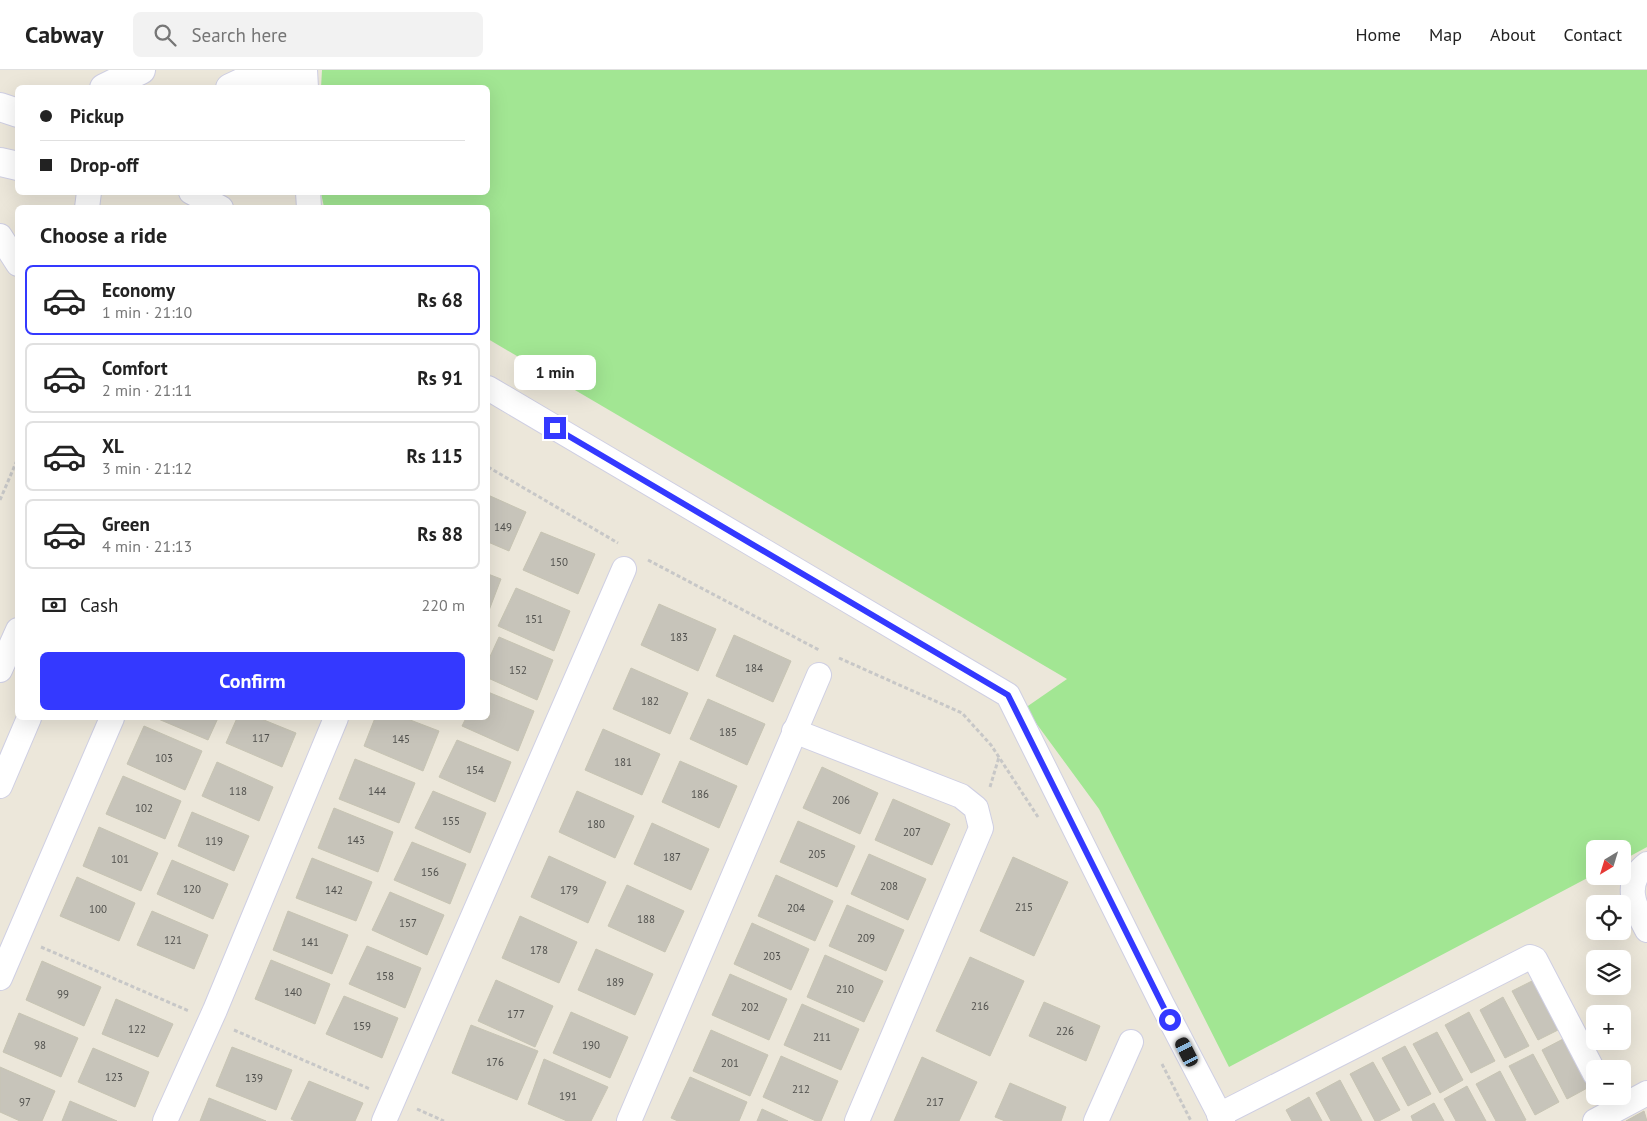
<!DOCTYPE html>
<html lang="en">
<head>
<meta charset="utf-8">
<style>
	body { margin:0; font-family:"PT Sans",sans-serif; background:#f2f2f2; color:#222; height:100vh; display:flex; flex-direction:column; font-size:19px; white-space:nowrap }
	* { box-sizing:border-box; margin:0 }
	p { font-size:16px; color:#767676 }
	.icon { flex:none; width:28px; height:28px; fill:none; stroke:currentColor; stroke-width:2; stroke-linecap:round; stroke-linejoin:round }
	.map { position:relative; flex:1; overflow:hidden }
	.drawer { position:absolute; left:15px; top:135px; width:475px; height:515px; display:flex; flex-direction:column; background:#fff; border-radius:8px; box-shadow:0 5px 20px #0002 }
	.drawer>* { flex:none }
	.banner { position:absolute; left:15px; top:15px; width:475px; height:110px; border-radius:8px; box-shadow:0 5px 20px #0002; display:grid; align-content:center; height:110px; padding:0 25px; background:#fff }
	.needle { width:32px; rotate:218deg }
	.buttons { position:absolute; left:1586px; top:770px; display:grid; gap:10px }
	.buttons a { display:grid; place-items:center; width:45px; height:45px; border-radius:8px; background:#fff; box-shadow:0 5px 20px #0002; font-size:25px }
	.end { position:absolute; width:22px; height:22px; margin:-11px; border:6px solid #3439ff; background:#fff; box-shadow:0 0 0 2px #fff }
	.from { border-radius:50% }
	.bubble { position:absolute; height:35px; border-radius:8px; background:#fff; box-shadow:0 5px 20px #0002; font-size:16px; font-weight:600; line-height:35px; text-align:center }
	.car { position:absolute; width:15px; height:30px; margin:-15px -8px; border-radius:6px; box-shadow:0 0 4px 1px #0007; background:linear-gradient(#222 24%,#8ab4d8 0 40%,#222 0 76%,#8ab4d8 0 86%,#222 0) }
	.banner b { display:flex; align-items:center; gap:18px; height:48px; font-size:19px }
	.banner b+b { border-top:1px solid #e0e0e0 }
	.banner i { width:12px; height:12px; background:#222 }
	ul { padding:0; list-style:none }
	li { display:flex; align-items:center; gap:15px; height:70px; margin:0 10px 8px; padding:0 15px; border:2px solid #e0e0e0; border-radius:8px }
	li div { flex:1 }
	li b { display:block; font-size:19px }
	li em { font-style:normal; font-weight:600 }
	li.current { border-color:#3439ff }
	li>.icon { width:45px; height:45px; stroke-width:1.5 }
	h2 { padding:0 25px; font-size:22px; line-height:60px }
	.pay { display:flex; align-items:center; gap:12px; height:55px; padding:0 25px; font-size:19px }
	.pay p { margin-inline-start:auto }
	.action { display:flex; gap:10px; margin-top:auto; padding:10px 25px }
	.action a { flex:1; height:58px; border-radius:8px; background:#3439ff; color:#fff; font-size:20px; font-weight:600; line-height:58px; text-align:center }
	header { display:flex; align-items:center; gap:30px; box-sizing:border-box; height:70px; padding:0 25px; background:#fff; border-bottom:1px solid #e0e0e0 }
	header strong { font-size:24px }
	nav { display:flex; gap:28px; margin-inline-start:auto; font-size:18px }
	.search { width:350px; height:45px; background:#f2f2f2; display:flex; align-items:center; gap:12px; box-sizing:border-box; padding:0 18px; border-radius:8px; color:#767676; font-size:19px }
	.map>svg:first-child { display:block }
	.green { fill:#a2e693 }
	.building { fill:#c7c4ba; stroke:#c7c4b3 }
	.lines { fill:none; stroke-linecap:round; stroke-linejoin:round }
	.minor-casing { stroke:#cfcfe3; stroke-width:26 }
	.tertiary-casing { stroke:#cfcfe3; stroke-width:30 }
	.path { stroke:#c7c7c7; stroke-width:3; stroke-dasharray:4 2.5; stroke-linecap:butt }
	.minor { stroke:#fff; stroke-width:24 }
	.tertiary { stroke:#fff; stroke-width:28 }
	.route { stroke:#3439ff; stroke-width:6 }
	.labels { text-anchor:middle; stroke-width:4; stroke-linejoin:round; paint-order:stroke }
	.number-label { font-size:11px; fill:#50504d }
</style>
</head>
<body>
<header>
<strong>Cabway</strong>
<div class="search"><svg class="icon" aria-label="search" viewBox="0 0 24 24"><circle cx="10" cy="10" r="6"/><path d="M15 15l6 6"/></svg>Search here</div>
<nav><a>Home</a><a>Map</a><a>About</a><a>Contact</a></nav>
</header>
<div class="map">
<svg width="1647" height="1051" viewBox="0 0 1647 1051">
	<rect width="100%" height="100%" fill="#ece7da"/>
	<polygon class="green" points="322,0 1647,0 1647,777 1623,790 1622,779 1595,779 1595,804 1229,997 1099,739 1025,638 1067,609 488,269 488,138 324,137 321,123 488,122 488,18 321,18"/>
	<g class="building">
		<polygon points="488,425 526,442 509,481 488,472"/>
		<polygon points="541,462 595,484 578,524 523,500"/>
		<polygon points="488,504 501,509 488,543"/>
		<polygon points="516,518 570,541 554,581 498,556"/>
		<polygon points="659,534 716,559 698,601 641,575"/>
		<polygon points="734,565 791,591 773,632 716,606"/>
		<polygon points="499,567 553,590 537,630 488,608 488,591"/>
		<polygon points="631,598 688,623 670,664 613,639"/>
		<polygon points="488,622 534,641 518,681 462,656 466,648 488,648"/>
		<polygon points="708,629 765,654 747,695 690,669"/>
		<polygon points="156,648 218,648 208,670"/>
		<polygon points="237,648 259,648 296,663 282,697 226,673"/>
		<polygon points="375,648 405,648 439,661 423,701 364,676"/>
		<polygon points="144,656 202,681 185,720 127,694"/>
		<polygon points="603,659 660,684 642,725 585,700"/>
		<polygon points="457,670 511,692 495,732 439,707"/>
		<polygon points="355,689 415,713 399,753 339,729"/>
		<polygon points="680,691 737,716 719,758 662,732"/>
		<polygon points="217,692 273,717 259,751 202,726"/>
		<polygon points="822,697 878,723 860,764 803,738"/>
		<polygon points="123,706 181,731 165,769 106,744"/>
		<polygon points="433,721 486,743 470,783 415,758"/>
		<polygon points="577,721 634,746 615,788 559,762"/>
		<polygon points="893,729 950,754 932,795 875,770"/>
		<polygon points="334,738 393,762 378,802 318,778"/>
		<polygon points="192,742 249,766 234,801 178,776"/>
		<polygon points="798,751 855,776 837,817 780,792"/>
		<polygon points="652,753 709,779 691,820 634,794"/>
		<polygon points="99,757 158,783 141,821 83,796"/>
		<polygon points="412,772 466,794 450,834 394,810"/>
		<polygon points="869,784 926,809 908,850 851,824"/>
		<polygon points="549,786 606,812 588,853 531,827"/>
		<polygon points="1013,787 1068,812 1034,886 980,861"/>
		<polygon points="312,788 372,812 356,851 296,828"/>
		<polygon points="172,790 228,814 213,849 157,824"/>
		<polygon points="776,805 833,831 815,871 758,846"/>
		<polygon points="77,807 135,833 119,871 60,846"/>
		<polygon points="627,815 684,841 665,882 608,856"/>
		<polygon points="390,822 444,845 427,885 372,860"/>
		<polygon points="847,835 904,860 886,901 829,876"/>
		<polygon points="152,841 208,865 194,899 137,875"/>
		<polygon points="288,841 348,865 332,904 273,880"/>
		<polygon points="520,846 577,872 559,913 502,888"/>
		<polygon points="752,853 809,879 791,920 734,894"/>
		<polygon points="367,876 421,898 405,938 349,914"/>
		<polygon points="596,879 653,904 635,945 578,920"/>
		<polygon points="825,885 883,911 864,952 807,927"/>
		<polygon points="970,887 1024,911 990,986 936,961"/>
		<polygon points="271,890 330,914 315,954 255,929"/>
		<polygon points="42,891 101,917 84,956 26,930"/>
		<polygon points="730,904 787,929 769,970 712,945"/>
		<polygon points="1536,909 1562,958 1538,970 1512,921"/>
		<polygon points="496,910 553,936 535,977 478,951"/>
		<polygon points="344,926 398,948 382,988 326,964"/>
		<polygon points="1503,927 1529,976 1505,988 1480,940"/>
		<polygon points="116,929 173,954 158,987 102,964"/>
		<polygon points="1044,932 1100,956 1086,991 1029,966"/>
		<polygon points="802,934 859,959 841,1000 784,975"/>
		<polygon points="571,942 628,967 610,1008 553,983"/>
		<polygon points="1469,942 1495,991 1471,1003 1445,955"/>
		<polygon points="19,943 78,968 61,1007 3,982"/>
		<polygon points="471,955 538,981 517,1030 452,1003"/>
		<polygon points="711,960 768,985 750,1026 693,1001"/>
		<polygon points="1437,962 1463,1010 1440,1023 1413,974"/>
		<polygon points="1565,968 1591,1016 1567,1029 1542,980"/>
		<polygon points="1405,976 1431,1024 1408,1036 1382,988"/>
		<polygon points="232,977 292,1000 276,1040 216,1016"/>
		<polygon points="93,978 149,1002 135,1037 78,1012"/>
		<polygon points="1533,984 1559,1032 1535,1045 1509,996"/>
		<polygon points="781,986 838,1011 821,1051 816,1051 763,1027"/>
		<polygon points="922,987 977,1012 959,1051 894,1051"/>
		<polygon points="544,989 608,1017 591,1051 567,1051 528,1034"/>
		<polygon points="1373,992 1400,1040 1379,1051 1375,1051 1350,1004"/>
		<polygon points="0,997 55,1021 42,1051 20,1051 0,1042"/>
		<polygon points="1500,1001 1526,1050 1523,1051 1496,1051 1476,1014"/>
		<polygon points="690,1007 747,1032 739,1051 678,1051 671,1048"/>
		<polygon points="1340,1010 1362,1051 1331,1051 1316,1023"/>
		<polygon points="309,1011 363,1033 355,1051 295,1051 291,1049"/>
		<polygon points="1010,1013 1066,1037 1061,1051 1005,1051 995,1047"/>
		<polygon points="1467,1016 1486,1051 1456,1051 1444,1029"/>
		<polygon points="1309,1027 1322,1051 1292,1051 1286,1040"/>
		<polygon points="209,1028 266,1051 200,1051"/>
		<polygon points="70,1031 117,1051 62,1051"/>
		<polygon points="1434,1033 1444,1051 1413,1051 1411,1046"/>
		<polygon points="762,1039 788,1051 757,1051"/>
		<polygon points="1644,1041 1647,1051 1626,1051"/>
	</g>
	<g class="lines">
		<g class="minor-casing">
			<g id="minor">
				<polyline points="305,0 306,18"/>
				<polyline points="276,18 291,0"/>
				<polyline points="191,122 221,138"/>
				<polyline points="308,122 309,138"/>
				<polyline points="87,138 89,122"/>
				<polyline points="0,166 18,194"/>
				<polyline points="488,318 1008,625 1162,934 1223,1051"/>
				<polyline points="0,600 18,560"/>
				<polyline points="794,661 961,726 976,738 981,758 857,1051"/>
				<polyline points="0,716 29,648"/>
				<path d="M1647 794C1622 813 1635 838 1647 860"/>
				<polyline points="0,908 112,648"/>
				<polyline points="1219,1045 1530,887 1535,889 1595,1004"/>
				<polyline points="165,1051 215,940 336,648"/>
				<polyline points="384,1051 624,499"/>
				<polyline points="629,1051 819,605"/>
				<polyline points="1096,1051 1131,972"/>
				<polyline points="1595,1051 1647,1023"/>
			</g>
		</g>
		<g class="tertiary-casing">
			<g id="tertiary">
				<polyline points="104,18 141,0"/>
				<polyline points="230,18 268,0"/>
				<polyline points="0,37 18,43"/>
				<polyline points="0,92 18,96"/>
			</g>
		</g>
		<g class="path">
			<polyline points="488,397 618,473"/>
			<polyline points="0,430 18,388"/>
			<polyline points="648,490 819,580"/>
			<polyline points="839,588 962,643 991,675 1038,747"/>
			<polyline points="990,717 999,687"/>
			<polyline points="41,877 189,941"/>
			<polyline points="234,960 370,1019"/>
			<polyline points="1162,994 1191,1051"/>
			<polyline points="417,1039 444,1051"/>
		</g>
		<use href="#minor" class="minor"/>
		<use href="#tertiary" class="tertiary"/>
	</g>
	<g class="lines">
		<polyline class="route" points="555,358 1008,625 1170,950"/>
	</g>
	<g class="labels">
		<g class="number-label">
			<text x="503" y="461">149</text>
			<text x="559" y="496">150</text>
			<text x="534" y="553">151</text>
			<text x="679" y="571">183</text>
			<text x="754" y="602">184</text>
			<text x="518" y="604">152</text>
			<text x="650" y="635">182</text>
			<text x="728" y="666">185</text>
			<text x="261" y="672">117</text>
			<text x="401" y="673">145</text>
			<text x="164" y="692">103</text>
			<text x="623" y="696">181</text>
			<text x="475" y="704">154</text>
			<text x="238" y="725">118</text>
			<text x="377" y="725">144</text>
			<text x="700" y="728">186</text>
			<text x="841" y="734">206</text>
			<text x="144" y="742">102</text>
			<text x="451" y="755">155</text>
			<text x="596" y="758">180</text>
			<text x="912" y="766">207</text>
			<text x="356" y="774">143</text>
			<text x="214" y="775">119</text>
			<text x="817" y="788">205</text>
			<text x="672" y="791">187</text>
			<text x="120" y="793">101</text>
			<text x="430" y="806">156</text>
			<text x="889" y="820">208</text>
			<text x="192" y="823">120</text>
			<text x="334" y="824">142</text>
			<text x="569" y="824">179</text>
			<text x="1024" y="841">215</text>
			<text x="796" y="842">204</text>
			<text x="98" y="843">100</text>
			<text x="646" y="853">188</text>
			<text x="408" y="857">157</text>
			<text x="866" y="872">209</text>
			<text x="173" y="874">121</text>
			<text x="310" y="876">141</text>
			<text x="539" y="884">178</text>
			<text x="772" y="890">203</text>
			<text x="385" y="910">158</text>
			<text x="615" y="916">189</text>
			<text x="845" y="923">210</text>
			<text x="293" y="926">140</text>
			<text x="63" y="928">99</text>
			<text x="980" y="940">216</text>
			<text x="750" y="941">202</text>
			<text x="516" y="948">177</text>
			<text x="362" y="960">159</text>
			<text x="137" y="963">122</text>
			<text x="1065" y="965">226</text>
			<text x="822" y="971">211</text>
			<text x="40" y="979">98</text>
			<text x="591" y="979">190</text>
			<text x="495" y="996">176</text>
			<text x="730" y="997">201</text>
			<text x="114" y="1011">123</text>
			<text x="254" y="1012">139</text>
			<text x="801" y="1023">212</text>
			<text x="568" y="1030">191</text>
			<text x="25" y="1036">97</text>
			<text x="935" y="1036">217</text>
		</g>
	</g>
</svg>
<div class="buttons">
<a><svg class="needle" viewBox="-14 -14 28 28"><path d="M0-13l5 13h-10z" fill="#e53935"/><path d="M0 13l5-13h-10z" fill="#767676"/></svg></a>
<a><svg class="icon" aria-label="locate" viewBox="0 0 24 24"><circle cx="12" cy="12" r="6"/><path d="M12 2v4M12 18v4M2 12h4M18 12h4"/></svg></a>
<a><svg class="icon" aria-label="layers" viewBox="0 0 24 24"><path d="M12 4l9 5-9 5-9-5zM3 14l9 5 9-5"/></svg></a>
<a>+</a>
<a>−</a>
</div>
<i class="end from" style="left:1170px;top:950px"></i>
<i class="end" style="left:555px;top:358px"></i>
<div class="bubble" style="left:514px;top:285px;width:82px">1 min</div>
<i class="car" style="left:1187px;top:982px;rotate:333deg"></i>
<div class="banner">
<b><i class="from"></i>Pickup</b>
<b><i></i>Drop-off</b>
</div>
<section class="drawer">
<h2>Choose a ride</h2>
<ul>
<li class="current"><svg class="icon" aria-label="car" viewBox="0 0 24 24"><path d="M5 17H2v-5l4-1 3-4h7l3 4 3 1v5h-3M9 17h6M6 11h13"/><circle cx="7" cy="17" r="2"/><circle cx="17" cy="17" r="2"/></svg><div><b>Economy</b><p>1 min · 21:10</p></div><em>Rs 68</em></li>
<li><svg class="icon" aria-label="car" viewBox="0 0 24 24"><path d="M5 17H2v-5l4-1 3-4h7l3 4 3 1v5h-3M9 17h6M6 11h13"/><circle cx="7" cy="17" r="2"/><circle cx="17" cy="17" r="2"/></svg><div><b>Comfort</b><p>2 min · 21:11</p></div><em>Rs 91</em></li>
<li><svg class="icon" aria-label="car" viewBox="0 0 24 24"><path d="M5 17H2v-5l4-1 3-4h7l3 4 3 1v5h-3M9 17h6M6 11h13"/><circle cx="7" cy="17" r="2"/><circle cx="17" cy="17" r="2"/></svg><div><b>XL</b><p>3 min · 21:12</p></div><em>Rs 115</em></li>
<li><svg class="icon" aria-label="car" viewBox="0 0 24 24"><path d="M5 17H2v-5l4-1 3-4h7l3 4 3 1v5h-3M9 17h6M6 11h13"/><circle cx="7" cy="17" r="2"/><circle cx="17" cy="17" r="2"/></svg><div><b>Green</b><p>4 min · 21:13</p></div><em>Rs 88</em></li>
</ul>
<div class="pay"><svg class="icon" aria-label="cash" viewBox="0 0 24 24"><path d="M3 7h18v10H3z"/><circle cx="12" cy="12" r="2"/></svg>Cash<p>220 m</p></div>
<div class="action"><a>Confirm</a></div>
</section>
</div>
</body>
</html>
